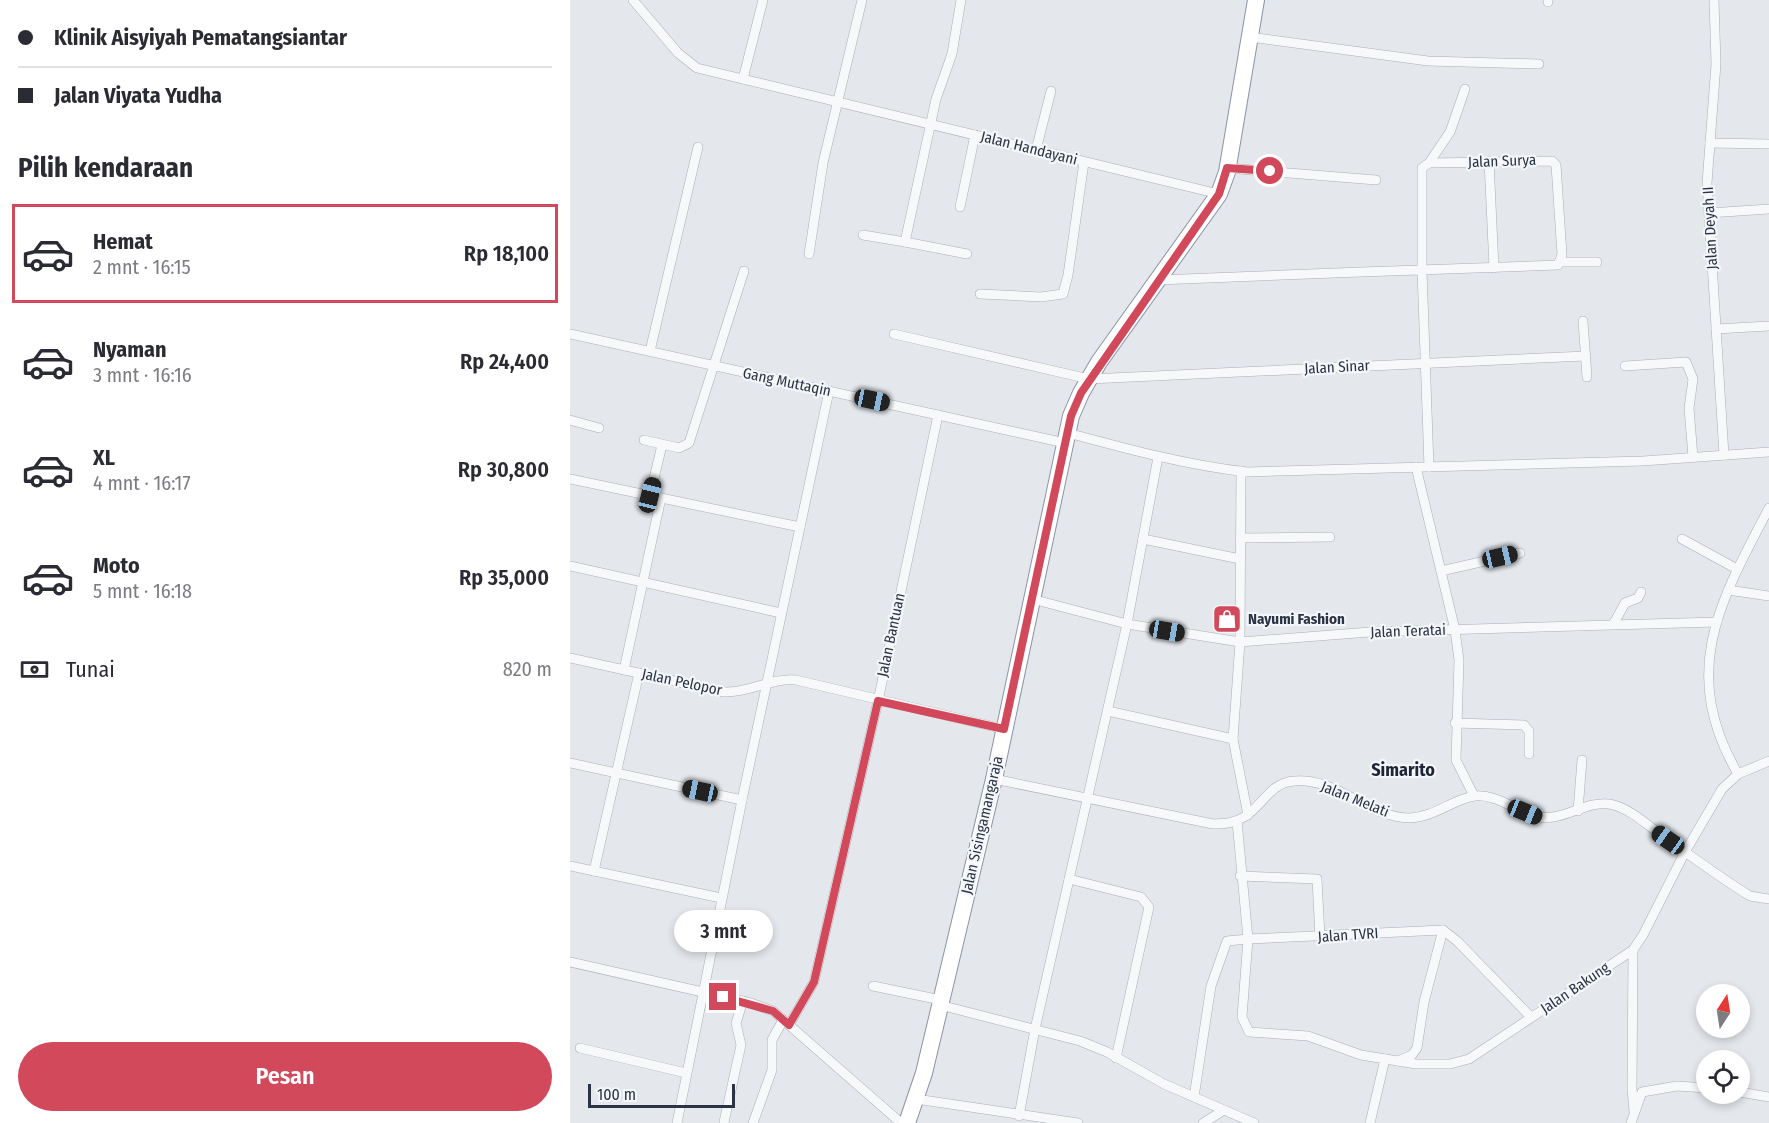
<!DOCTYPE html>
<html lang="id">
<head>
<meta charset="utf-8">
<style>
	body { margin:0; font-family:"Fira Sans Condensed",sans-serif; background:#f7f7f7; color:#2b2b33; height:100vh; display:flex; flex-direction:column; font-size:22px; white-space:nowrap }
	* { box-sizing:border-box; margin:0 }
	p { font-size:20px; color:#7c7c81 }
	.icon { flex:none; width:33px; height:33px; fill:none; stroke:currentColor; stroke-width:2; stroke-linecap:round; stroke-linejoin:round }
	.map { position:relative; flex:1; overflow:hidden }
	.sheet { display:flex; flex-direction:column; background:#fff; width:570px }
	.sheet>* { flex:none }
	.top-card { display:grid; align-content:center; height:132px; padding:0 18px; background:#fff }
	.needle { width:39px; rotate:12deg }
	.fabs { position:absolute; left:1126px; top:984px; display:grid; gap:12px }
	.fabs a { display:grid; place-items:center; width:54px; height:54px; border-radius:50%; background:#fff; box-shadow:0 3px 9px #0003; font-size:30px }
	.scale { position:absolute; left:18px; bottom:15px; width:147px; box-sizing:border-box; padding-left:6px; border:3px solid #2b3445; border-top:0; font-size:16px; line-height:21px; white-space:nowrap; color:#2b3445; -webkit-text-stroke:4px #f4f6f9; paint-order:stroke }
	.end { position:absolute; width:27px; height:27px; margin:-14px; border:8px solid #d1495b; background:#fff; box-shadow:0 0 0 3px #fff }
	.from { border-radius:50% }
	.bubble { position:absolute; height:42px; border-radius:21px; background:#fff; box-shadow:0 3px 9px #0003; font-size:20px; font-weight:600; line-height:42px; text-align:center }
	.car { position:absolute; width:18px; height:36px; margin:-18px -9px; border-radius:8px; box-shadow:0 0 4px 2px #0007; background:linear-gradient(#222 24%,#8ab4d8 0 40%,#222 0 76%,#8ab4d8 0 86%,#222 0) }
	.top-card b { display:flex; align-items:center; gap:21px; height:57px; font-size:22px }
	.top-card b+b { border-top:2px solid #e1e1e2 }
	.top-card i { width:15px; height:15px; background:#2b2b33 }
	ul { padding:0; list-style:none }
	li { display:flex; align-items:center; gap:18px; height:99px; margin:0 12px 9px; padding:0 6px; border:3px solid transparent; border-radius:0px }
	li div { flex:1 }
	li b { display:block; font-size:22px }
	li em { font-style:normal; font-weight:600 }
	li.current { border-color:#d1495b }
	li>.icon { width:54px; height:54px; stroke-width:1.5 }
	h2 { padding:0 18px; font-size:27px; line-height:72px }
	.pay { display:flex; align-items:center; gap:15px; height:66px; padding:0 18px; font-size:22px }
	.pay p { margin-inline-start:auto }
	.cta { display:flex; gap:12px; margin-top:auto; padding:12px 18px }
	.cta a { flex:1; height:69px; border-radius:36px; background:#d1495b; color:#fff; font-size:24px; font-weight:600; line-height:69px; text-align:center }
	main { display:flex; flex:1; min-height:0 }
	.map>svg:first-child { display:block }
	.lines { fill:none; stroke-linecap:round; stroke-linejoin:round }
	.street-casing { stroke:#a9aeb7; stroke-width:10 }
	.highway-casing { stroke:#8b94a3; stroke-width:18 }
	.street { stroke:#f7f8fa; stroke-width:9 }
	.highway { stroke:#fff; stroke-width:16 }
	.route { stroke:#d1495b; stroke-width:8 }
	.labels { text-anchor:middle; stroke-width:4.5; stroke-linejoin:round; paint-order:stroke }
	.street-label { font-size:15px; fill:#2b3445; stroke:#f4f6f9 }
	.poi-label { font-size:15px; font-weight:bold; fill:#2b3445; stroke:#f4f6f9; text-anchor:start }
	.quarter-label { font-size:18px; font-weight:bold; fill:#1d2536; stroke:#f4f6f9 }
</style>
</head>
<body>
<main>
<section class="sheet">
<div class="top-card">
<b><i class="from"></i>Klinik Aisyiyah Pematangsiantar</b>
<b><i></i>Jalan Viyata Yudha</b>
</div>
<h2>Pilih kendaraan</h2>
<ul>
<li class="current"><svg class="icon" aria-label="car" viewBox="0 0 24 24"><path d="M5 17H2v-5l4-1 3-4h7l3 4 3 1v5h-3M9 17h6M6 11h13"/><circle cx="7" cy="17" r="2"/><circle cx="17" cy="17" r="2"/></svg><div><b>Hemat</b><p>2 mnt · 16:15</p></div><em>Rp 18,100</em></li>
<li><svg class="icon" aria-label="car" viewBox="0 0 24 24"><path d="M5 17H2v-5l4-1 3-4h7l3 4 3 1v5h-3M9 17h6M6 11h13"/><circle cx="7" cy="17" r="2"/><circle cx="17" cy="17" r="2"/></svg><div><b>Nyaman</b><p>3 mnt · 16:16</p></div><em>Rp 24,400</em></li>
<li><svg class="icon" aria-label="car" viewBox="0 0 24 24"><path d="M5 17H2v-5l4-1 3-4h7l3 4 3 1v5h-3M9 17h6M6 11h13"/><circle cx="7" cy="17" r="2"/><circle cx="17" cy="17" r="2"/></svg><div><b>XL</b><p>4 mnt · 16:17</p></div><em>Rp 30,800</em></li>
<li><svg class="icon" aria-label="car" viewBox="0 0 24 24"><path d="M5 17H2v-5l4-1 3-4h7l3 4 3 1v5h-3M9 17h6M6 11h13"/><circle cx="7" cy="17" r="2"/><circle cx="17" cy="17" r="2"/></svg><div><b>Moto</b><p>5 mnt · 16:18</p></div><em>Rp 35,000</em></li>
</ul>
<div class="pay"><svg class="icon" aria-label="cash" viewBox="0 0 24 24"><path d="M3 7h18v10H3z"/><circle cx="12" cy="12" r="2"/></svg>Tunai<p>820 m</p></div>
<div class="cta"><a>Pesan</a></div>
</section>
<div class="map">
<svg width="1199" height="1123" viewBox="0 0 1199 1123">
	<rect width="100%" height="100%" fill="#e4e7ec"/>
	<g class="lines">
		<g class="street-casing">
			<g id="street">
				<polyline points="63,0 108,53 127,68 649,194"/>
				<polyline points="391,0 382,54 366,99 335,242 397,254"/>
				<polyline points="1144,0 1146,64 1137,183 1154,455"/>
				<polyline points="978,2 978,0"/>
				<polyline points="680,37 858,61 969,64"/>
				<polyline points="173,79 193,0"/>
				<polyline points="1140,143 1199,144"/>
				<polyline points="466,150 481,91"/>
				<polyline points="919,161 924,268"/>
				<polyline points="859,163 880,132 895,89"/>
				<polyline points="657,168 806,180"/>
				<polyline points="390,207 405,135"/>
				<polyline points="1139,213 1199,209"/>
				<polyline points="293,235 335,242"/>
				<polyline points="239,254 253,163 292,0"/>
				<polyline points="991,262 1027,262"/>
				<path d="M588 280C721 274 855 270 988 265L992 255 986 165 982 161 859 163 852 168V270L859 467"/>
				<polyline points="410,294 471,297 493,294 498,275 514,162"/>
				<polyline points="1013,321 1017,377"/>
				<polyline points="1146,329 1199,326"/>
				<polyline points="0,334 495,443"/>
				<polyline points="324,334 519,379 1016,356"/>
				<polyline points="80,351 128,147"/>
				<polyline points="1055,366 1116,362 1123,379 1119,408 1123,457"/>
				<polyline points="0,420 29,428"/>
				<path d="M498 433C557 449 616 465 677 472L1073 461 1199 452"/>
				<polyline points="74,440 109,448 119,443 174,271"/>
				<polyline points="846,467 885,630 889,660 886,760 904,796"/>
				<polyline points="671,471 670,642 663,739 678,815"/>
				<polyline points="0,479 230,527"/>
				<polyline points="80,495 92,445"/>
				<polyline points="670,538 760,537"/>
				<polyline points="573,539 670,559"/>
				<polyline points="1112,539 1167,569"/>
				<polyline points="0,566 211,613"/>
				<polyline points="871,571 950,553"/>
				<polyline points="1158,590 1199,596"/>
				<polyline points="462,599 557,624 670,642 800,632 1147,622"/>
				<polyline points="1044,623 1055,603 1068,598 1071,592"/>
				<path d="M0 658 154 692C179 693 200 678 226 680L434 729"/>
				<polyline points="54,670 91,498"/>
				<polyline points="538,711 663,739"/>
				<polyline points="885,723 954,725 959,731 959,754"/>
				<polyline points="0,763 172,800"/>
				<path d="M1168 774C1109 672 1149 603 1199 508"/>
				<path d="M424 779 643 824C655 824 664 823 674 817 693 806 699 783 724 781 767 777 798 818 840 818 864 817 882 800 904 796 927 793 948 813 969 817 994 821 1015 801 1039 804 1058 807 1076 824 1090 834 1120 855 1149 877 1180 896L1199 899"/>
				<polyline points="1008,811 1012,760"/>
				<polyline points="667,821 678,939 873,930 887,941 961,1017"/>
				<polyline points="0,866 151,898"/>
				<polyline points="24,871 69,673"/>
				<polyline points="670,876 747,879 750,937"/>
				<polyline points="499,879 571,897 579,907 546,1058"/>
				<polyline points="1063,950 1062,1088 1064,1112"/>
				<polyline points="0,962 181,1003 203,1011 331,1123"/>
				<polyline points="303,986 371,1000"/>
				<polyline points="370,1005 510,1041 537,1052 594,1084 684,1123"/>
				<polyline points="219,1025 244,982 308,701 368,415"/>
				<polyline points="10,1048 116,1073"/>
				<polyline points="828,1061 842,1055 847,1048 854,1002 873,930"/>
				<polyline points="1170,1092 1199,1097"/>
				<polyline points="624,1097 641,986 657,941 678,939 672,1017 679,1032 738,1036 791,1055 846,1064 880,1064 899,1059 1063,950 1073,935 1115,852 1152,789 1168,774 1199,761"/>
				<polyline points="346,1099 508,1123"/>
				<polyline points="449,1116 465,1029 557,624 588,457"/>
				<polyline points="154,1122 171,1045 166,1023 173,1001"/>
				<polyline points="107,1123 172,800 259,391"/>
				<polyline points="183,1123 202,1070 202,1040 213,1020"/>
				<polyline points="633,1123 654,1110"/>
				<polyline points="800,1123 815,1059"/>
				<polyline points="1061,1123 1072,1092 1107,1086 1137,1088"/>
			</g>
		</g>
		<g class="highway-casing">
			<polyline id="highway" points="337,1123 354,1073 424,779 501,416 511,393 529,362 649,194 657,172 686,0"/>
		</g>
		<use href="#street" class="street"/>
		<use href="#highway" class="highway"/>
	</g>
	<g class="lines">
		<polyline class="route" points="153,997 203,1011 219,1025 244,982 308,701 434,729 501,416 511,393 649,194 657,168 700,171"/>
	</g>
	<defs>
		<g id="shop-square" transform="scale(1.5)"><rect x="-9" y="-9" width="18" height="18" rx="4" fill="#d1495b" stroke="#f4f6f9"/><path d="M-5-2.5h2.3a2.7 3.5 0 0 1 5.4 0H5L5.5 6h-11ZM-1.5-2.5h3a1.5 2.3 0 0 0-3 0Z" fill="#fff"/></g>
	</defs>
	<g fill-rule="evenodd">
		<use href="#shop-square" x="657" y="619"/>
	</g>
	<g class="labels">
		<g class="street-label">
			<text transform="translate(459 148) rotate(14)" y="5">Jalan Handayani</text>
			<text transform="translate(932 161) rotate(-2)" y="5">Jalan Surya</text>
			<text transform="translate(1140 228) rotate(-93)" y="5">Jalan Deyah II</text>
			<text transform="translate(767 367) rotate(-3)" y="5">Jalan Sinar</text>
			<text transform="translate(217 382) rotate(12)" y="5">Gang Muttaqin</text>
			<text transform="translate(838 631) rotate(-2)" y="5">Jalan Teratai</text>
			<text transform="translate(321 635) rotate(-78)" y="5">Jalan Bantuan</text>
			<text transform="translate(112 682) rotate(12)" y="5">Jalan Pelopor</text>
			<text transform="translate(785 799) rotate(22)" y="5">Jalan Melati</text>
			<text transform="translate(412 825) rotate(-77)" y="5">Jalan Sisingamangaraja</text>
			<text transform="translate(778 935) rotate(-4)" y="5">Jalan TVRI</text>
			<text transform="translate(1005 988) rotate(-34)" y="5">Jalan Bakung</text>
		</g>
		<g class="poi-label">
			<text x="678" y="624">Nayumi Fashion</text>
		</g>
		<g class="quarter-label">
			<text x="833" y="776">Simarito</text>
		</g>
	</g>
</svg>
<div class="fabs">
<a><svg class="needle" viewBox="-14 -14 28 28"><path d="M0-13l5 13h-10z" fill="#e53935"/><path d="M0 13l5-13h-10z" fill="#7c7c81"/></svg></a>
<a><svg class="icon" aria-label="locate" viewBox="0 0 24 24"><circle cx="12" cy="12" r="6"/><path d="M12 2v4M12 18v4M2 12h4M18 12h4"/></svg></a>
</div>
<div class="scale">100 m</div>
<i class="end from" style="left:700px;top:171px"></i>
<i class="end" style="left:153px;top:997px"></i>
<div class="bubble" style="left:104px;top:910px;width:99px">3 mnt</div>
<i class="car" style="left:302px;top:400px;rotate:102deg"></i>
<i class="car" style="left:80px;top:495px;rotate:14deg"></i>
<i class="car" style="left:930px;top:557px;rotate:77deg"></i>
<i class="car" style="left:597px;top:631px;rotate:100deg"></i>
<i class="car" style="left:130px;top:791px;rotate:282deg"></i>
<i class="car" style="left:955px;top:812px;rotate:112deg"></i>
<i class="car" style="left:1098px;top:840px;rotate:305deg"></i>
</div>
</main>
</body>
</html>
